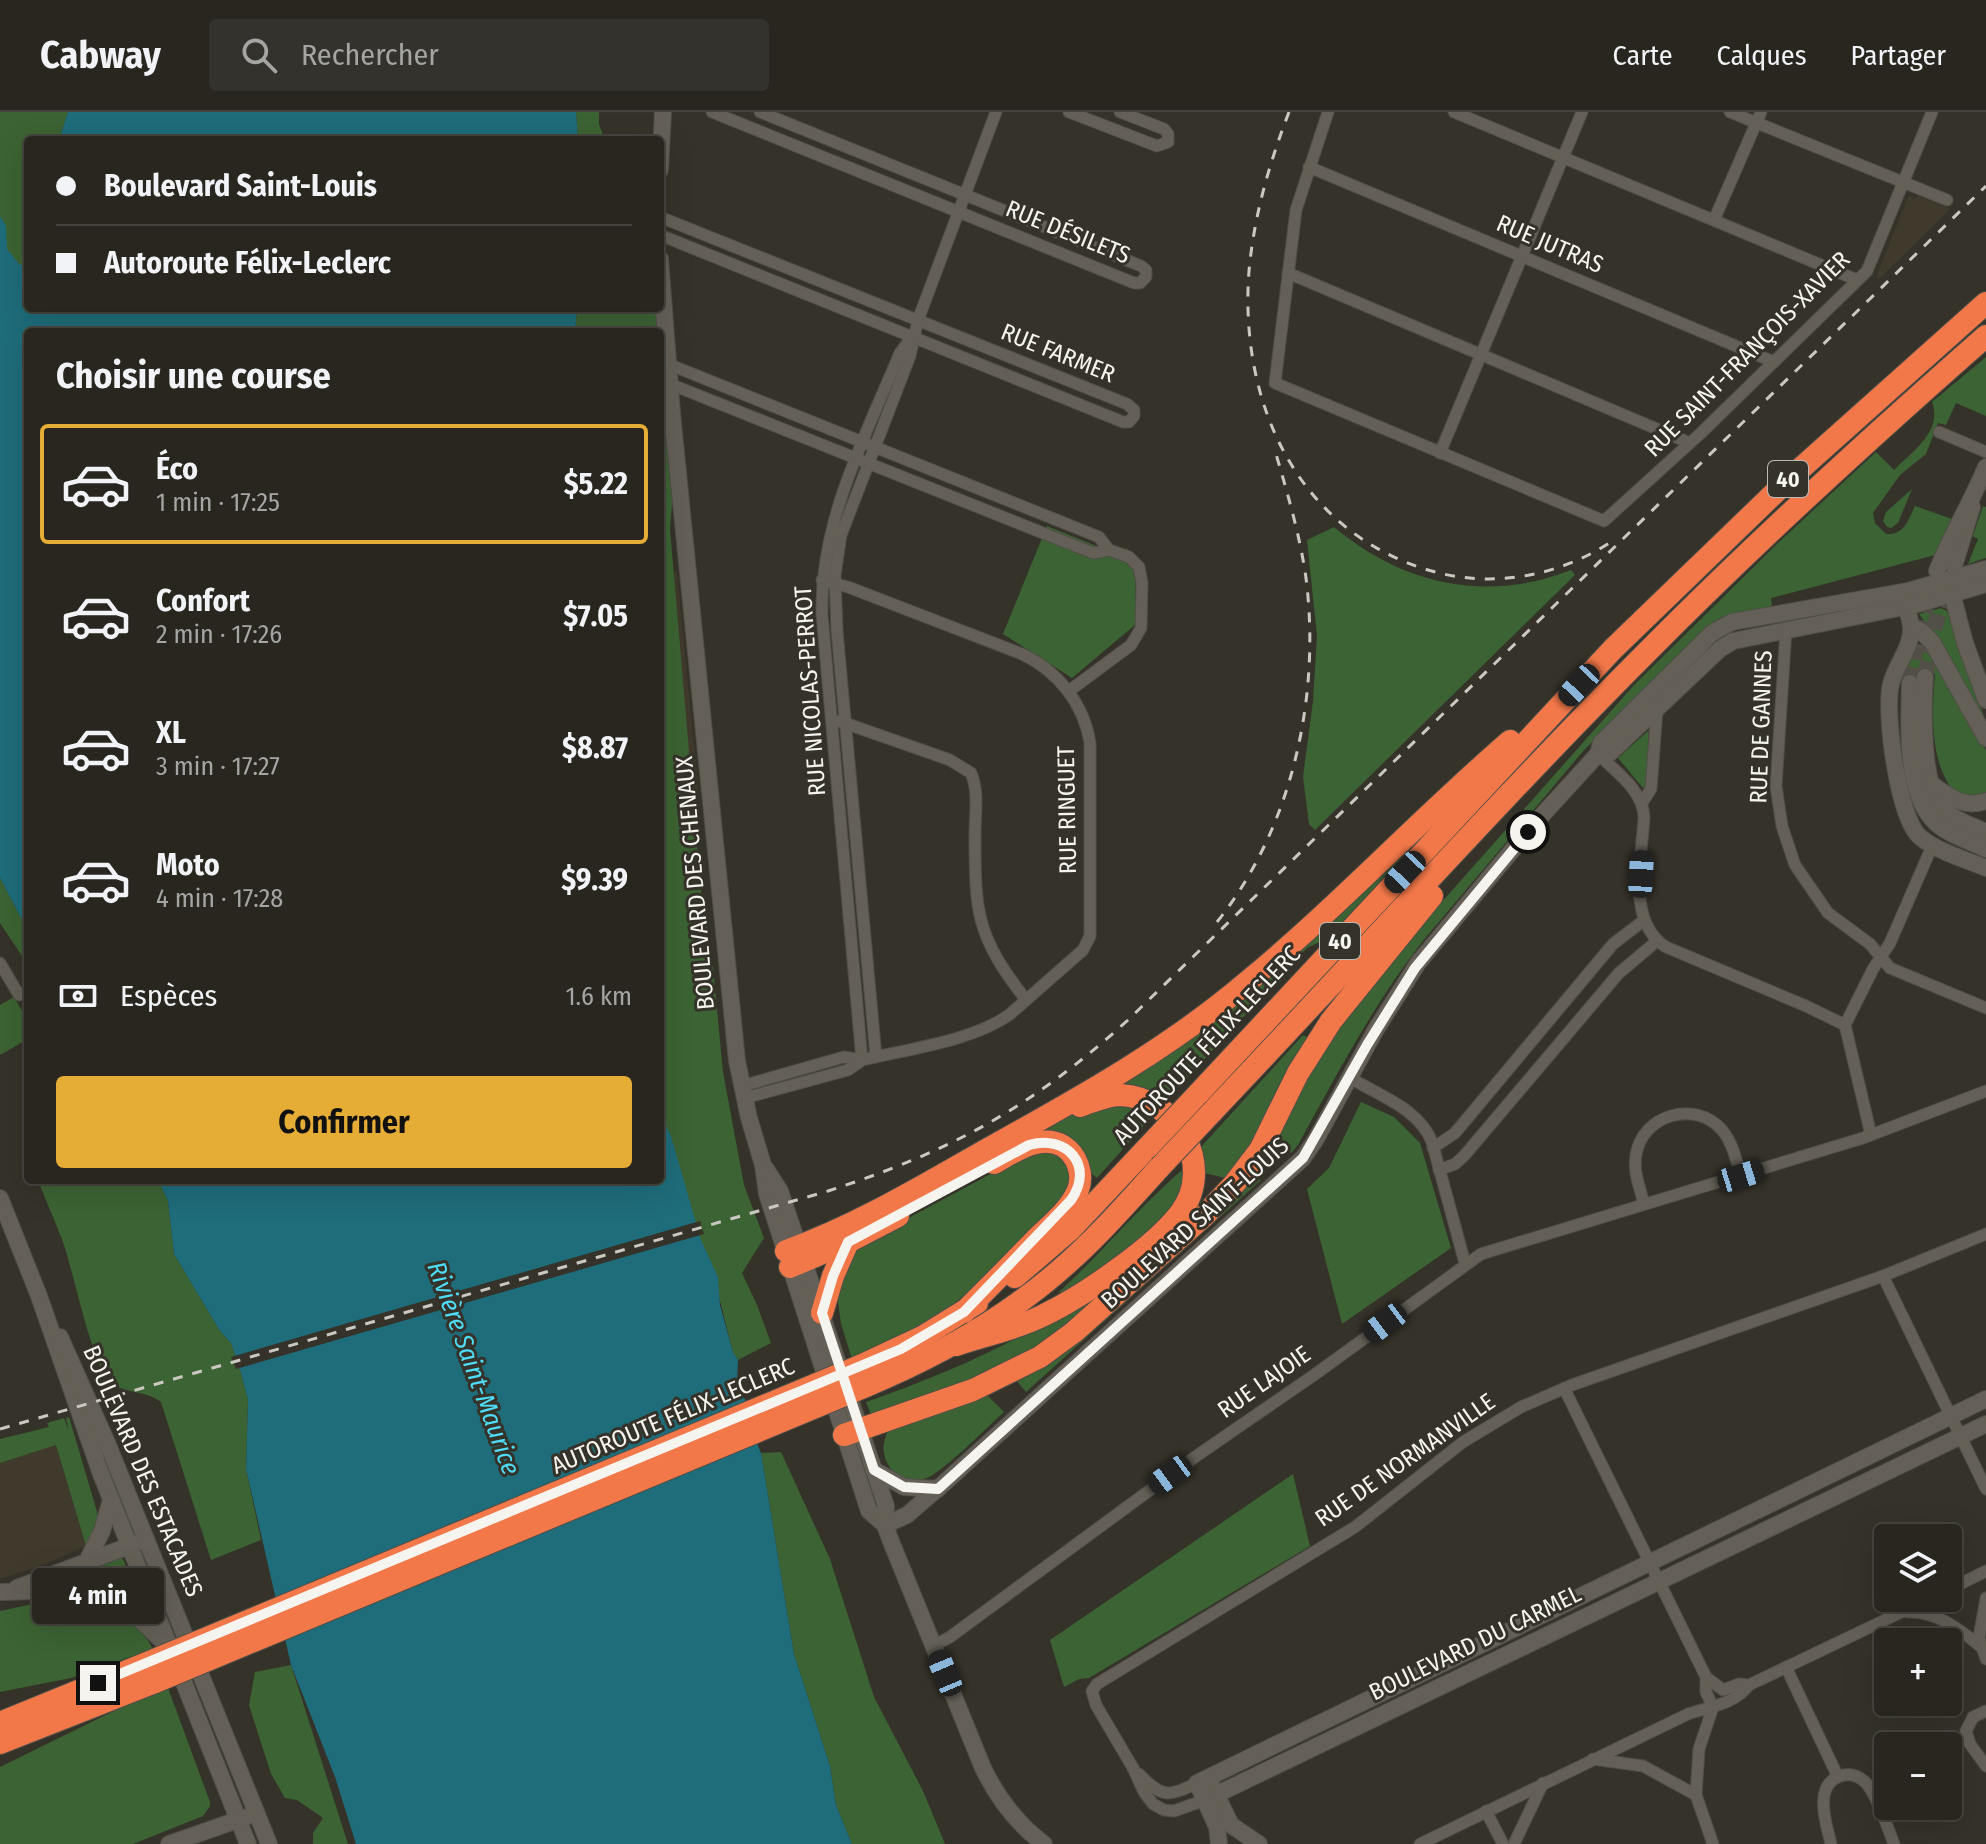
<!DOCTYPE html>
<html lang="fr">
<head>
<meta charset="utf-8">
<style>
	body { margin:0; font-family:"Fira Sans Condensed",sans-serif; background:#34322c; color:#f1f3f6; height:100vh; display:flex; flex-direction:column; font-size:30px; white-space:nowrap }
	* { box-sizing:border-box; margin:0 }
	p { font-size:26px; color:#a5a5a4 }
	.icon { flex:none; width:44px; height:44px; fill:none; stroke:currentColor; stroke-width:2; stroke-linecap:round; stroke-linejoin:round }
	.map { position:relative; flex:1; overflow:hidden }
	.side { position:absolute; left:24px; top:216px; width:640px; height:856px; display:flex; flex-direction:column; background:#28261f; border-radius:8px; box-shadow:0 8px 32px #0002,0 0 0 2px #44433d }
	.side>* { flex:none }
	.top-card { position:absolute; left:24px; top:24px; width:640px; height:176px; border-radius:8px; box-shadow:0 8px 32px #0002,0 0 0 2px #44433d; display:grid; align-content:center; height:176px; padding:0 32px; background:#28261f }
	.tools { position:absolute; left:1874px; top:1412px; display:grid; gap:16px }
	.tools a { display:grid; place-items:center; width:88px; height:88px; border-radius:8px; background:#28261f; box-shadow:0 8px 32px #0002,0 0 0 2px #44433d; font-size:40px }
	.end { position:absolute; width:36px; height:36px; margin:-18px; border:10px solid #f6f4ef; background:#111; box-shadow:0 0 0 4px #111 }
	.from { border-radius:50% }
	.bubble { position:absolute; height:56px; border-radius:8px; background:#28261f; box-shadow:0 8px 32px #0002,0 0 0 2px #44433d; font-size:26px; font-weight:700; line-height:56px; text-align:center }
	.car { position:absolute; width:24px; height:48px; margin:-24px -12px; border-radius:10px; box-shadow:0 0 6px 2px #0007; background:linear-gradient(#222 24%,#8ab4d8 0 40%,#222 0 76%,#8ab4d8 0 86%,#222 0) }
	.top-card b { display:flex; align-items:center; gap:28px; height:76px; font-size:30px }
	.top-card b+b { border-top:2px solid #44433d }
	.top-card i { width:20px; height:20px; background:#f1f3f6 }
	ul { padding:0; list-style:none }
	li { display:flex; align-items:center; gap:24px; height:120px; margin:0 16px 12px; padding:0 16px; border:4px solid transparent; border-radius:8px }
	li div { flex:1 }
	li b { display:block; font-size:30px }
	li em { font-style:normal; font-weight:700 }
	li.current { border-color:#e5ad35 }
	li>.icon { width:72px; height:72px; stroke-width:1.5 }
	h2 { padding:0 32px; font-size:36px; line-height:96px }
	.pay { display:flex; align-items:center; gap:20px; height:88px; padding:0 32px; font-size:30px }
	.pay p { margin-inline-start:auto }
	.primary-button { display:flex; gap:16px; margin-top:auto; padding:16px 32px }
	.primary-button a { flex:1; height:92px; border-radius:8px; background:#e5ad35; color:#111; font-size:32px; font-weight:700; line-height:92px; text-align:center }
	header { display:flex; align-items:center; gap:48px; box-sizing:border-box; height:112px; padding:0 40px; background:#28261f; border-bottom:2px solid #44433d }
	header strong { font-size:38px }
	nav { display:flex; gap:44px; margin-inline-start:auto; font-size:28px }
	.search { width:560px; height:72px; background:#34322c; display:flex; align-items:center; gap:20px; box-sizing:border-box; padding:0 28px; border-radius:8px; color:#a5a5a4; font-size:30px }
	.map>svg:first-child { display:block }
	.built { fill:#3f3a2b }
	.green { fill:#3c6333 }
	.water { fill:#1f6c7a }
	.pier { fill:#353229 }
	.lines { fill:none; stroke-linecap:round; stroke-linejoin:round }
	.secondary-tunnel { stroke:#524f47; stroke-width:16; stroke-dasharray:16 8; stroke-linecap:butt }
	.street-casing { stroke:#504e47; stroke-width:13 }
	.secondary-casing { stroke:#504e47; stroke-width:18 }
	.highway-casing { stroke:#504e47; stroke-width:24 }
	.street { stroke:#646057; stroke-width:11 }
	.secondary { stroke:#646057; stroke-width:16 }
	.highway { stroke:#f27849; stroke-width:22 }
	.rail { stroke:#cbc8c2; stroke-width:3; stroke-dasharray:10 10; stroke-linecap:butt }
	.highway-bridge-casing { stroke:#504e47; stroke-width:24; stroke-linecap:butt }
	.highway-bridge { stroke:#f27849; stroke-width:22 }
	.route { stroke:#f6f4ef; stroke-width:10 }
	.labels { text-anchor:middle; stroke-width:6; stroke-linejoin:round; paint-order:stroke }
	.shield { fill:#353229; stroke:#bcbab4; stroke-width:2 }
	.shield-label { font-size:22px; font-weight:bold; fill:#f6f4ef }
	.street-label { font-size:24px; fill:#f6f4ef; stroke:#353229 }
	.water-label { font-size:26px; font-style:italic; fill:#4edcf7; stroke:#353229 }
</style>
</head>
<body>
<header>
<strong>Cabway</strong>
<div class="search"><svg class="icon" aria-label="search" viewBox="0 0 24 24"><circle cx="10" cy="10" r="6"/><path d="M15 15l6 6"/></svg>Rechercher</div>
<nav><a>Carte</a><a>Calques</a><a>Partager</a></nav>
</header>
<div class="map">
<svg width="1986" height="1732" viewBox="0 0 1986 1732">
	<rect width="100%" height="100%" fill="#353229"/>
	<g class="built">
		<polygon points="1909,83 1916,87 1918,84 1950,97 1878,168 1877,163"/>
		<polygon points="677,460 699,685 660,690 660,461"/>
		<polygon points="56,1333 86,1434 43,1453 0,1467 0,1351"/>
	</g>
	<g class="green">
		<polygon points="0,0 68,0 59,28 28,28 28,220 0,342"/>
		<polygon points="576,0 599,0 599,12 605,28 578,28"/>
		<polygon points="577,196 660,196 678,320 670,417 701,780 713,855 723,960 744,1073 764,1126 742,1161 757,1193 771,1231 738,1248 733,1240 717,1177 660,1013 660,220 575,220"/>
		<path d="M1986 245V304L1956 291 1946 313 1938 311 1926 342 1900 363 1873 401 1875 411 1886 422C1905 423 1908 408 1915 394L1952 407 1935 443 1771 486 1772 495 1724 504 1710 513 1585 637 1422 830C1373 893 1336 964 1298 1033L1291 1041 1274 1027 1305 961 1354 889 1634 573 1778 431 1876 340 1894 358C1913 339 1943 319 1932 290Z"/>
		<polygon points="1912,377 1898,411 1891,416 1887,415 1883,409 1886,400"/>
		<polygon points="1983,394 1986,395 1986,446 1968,452 1978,427 1973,424"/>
		<polygon points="1047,414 1121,444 1127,436 1135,446 1136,512 1072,566 1003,522"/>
		<path d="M1334 415C1403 473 1487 491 1571 458L1575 463 1315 718 1309 712 1303 665 1313 589 1317 524 1307 428Z"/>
		<polygon points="1941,496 1947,499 1986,610 1939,529 1919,502"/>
		<path d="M1920 532 1928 537 1986 638V681C1974 687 1966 684 1954 680 1929 649 1932 599 1935 562L1902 574 1911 545Z"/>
		<polygon points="1649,618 1646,675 1643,676 1618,646"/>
		<polygon points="1412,725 1417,731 1326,827 1307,836 1165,990 1114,975"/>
		<polygon points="0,766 28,819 28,853 0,811"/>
		<polygon points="14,885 28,909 28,927 0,943 0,893"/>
		<polygon points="1303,923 1310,927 1275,994 1230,1067 1204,1061 1200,1036"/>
		<polygon points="1122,989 1156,1000 1097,1066 1041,1022 1042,1016 1081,999"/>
		<polygon points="1361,990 1394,1005 1420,1031 1451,1136 1342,1212 1307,1077 1329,1056"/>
		<path d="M1039 1036 1068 1047 1072 1078C1025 1125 982 1176 925 1212 902 1226 876 1236 852 1247L841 1212 838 1189 835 1188 853 1142 873 1125Z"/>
		<path d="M1188 1053 1184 1085 1126 1140 1062 1183 1059 1180C1104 1139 1142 1091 1188 1053Z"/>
		<polygon points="1252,1065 1261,1068 1026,1280 1016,1268"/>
		<path d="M45 1068H158L168 1089 174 1142 220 1219 231 1231 241 1261 248 1288 246 1357 261 1428 211 1448 161 1290C146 1278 124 1282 110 1270 92 1253 73 1158 63 1130 56 1111 47 1092 40 1073Z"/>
		<path d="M1098 1178H1112L1019 1250 871 1303 866 1290C951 1260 1023 1228 1098 1178Z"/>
		<path d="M986 1282 1004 1300C986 1316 947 1356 929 1365 915 1372 899 1369 890 1356 881 1342 882 1330 889 1317Z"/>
		<polygon points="69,1305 98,1403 98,1411 86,1434 56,1333 0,1351 0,1327 49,1315 47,1311 64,1306 69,1319 66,1306"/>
		<polygon points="781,1340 830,1447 874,1585 923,1679 945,1732 852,1732 836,1693 830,1654 794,1542 761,1341"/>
		<polygon points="1293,1362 1310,1434 1089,1566 1079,1567 1064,1575 1050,1528"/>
		<polygon points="123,1447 150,1508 54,1472 121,1446"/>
		<path d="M81 1488C114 1495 137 1507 153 1537L71 1566 0 1580V1499L37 1491Z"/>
		<polygon points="291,1553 348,1732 313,1732 313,1721 323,1706 297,1688 285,1686 271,1662 249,1593 255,1560"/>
		<polygon points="168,1576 210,1690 210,1694 203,1704 133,1732 0,1732 0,1655 124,1594"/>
	</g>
	<g class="water">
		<polygon points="68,0 576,0 578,28 59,28"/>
		<polygon points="0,104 6,114 7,137 20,153 28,150 28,196 577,196 575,220 28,220 28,819 0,766"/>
		<polygon points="660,1002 671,1024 701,1128 718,1165 720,1193 733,1240 738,1248 737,1273 747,1291 754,1324 761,1341 794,1542 830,1654 836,1693 852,1732 356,1732 335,1665 291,1553 246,1357 248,1288 241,1261 231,1231 220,1219 174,1142 168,1089 158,1068 660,1068"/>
	</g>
	<polygon class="pier" points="700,1109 704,1122 236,1257 231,1245"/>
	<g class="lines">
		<g class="secondary-tunnel">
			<polyline points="1925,565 1934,517 1947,474"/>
			<polyline points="1910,571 1919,518 1930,480"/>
		</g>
		<g class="street-casing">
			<g id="street">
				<polyline points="712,0 1134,171 1140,171 1146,165 1146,158 1141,154 760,0"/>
				<polyline points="1069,0 1157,34 1168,30 1168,22 1164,17 1120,0"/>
				<polyline points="1328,0 1296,98 1275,271 1604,409 1701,321 1867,159 1932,0"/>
				<polyline points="1454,0 1857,168"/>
				<polyline points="1730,0 1947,88"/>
				<polyline points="1309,55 1774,250"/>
				<polyline points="660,105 1127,292 1134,298 1134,304 1129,310 1123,310 660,123"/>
				<polyline points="1714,108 1761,0"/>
				<polyline points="1288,161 1690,331"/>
				<polyline points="668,252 1099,425 1109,438 1129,445 1139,455 1142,471 1141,516 1131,533 1069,579"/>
				<polyline points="670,272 1093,441 1109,438"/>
				<polyline points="1939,320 1986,340"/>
				<polyline points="1440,341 1582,0"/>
				<polyline points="1786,517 1776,674 1782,714 1795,753 1828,801 1870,832 1890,856 1986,896"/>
				<path d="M839 609 950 648 971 661C979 679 975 703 975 722 975 802 976 823 1026 888"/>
				<path d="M1598 642C1616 660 1643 678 1644 705 1642 746 1626 810 1666 835L1806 894 1845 913 1871 1023"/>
				<polyline points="1642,691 1651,677 1657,598"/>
				<polyline points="0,851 19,883"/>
				<polyline points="1845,913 1873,857 1890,831 1933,732"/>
				<polyline points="876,945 837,519 835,463 841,423 910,244 918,208 996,0"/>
				<path d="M862 948 822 503C820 409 865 325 900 241L912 225"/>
				<path d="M1349 965C1377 983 1419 996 1432 1030L1465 1151"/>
				<polyline points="742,974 844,945 862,948"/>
				<path d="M745 986 848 958 862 948C907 937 970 930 1009 903L1083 838 1090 824V631C1084 592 1058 559 1022 542L848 475 822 468"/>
				<polyline points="1433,1036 1455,1021 1613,832 1643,809"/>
				<polyline points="1439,1058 1455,1052 1464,1044 1619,861 1657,829"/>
				<path d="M1644 1092C1640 1076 1633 1060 1636 1043 1642 1003 1695 987 1722 1018 1733 1031 1736 1048 1741 1064"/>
				<polyline points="1883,1164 1986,1377"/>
				<polyline points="1564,1276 1706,1565 1706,1580 1713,1595 1699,1637 1696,1683 1713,1732"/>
				<polyline points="1948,1478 1986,1459"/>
				<polyline points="1986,1486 1979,1526 1986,1547"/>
				<path d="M1907 1500C1936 1499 1958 1516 1980 1534"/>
				<polyline points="933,1534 950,1525 1195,1345 1314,1263 1481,1142 1863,1026 1986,979"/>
				<polyline points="1786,1555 1838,1665"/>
				<polyline points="1706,1565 1723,1578 1739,1572 1749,1573 1931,1486"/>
				<polyline points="1986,1599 1973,1605 1966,1619 1970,1632 1986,1654"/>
				<polyline points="1593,1647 1643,1654 1696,1683"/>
				<path d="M1139 1662C1162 1686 1168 1685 1197 1671"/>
				<polyline points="1205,1688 1174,1699 1164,1698 1153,1692 1144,1680 1133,1656 1096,1593 1092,1579 1097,1572 1355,1415 1463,1330 1521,1295 1572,1273 1883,1164 1986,1122"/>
				<polyline points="1486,1699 1503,1732"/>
				<path d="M1420 1732 1688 1602C1709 1595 1735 1592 1749 1573"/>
				<polyline points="1514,1732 1543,1671"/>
				<path d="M1831 1732C1826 1711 1813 1674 1840 1664 1849 1661 1857 1663 1864 1669 1876 1679 1888 1717 1894 1732"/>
			</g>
		</g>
		<g class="secondary-casing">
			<g id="secondary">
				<polyline points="660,58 663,0"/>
				<polyline points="660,147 672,301 737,949 749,1006 763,1053 767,1082 869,1399 885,1413"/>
				<polyline points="1954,454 1972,395"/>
				<path d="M1937 459C1951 423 1971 391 1986 355"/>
				<polyline points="1950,474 1965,531 1986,588"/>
				<path d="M1904 485C1906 495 1910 505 1911 515 1913 534 1895 554 1891 572 1884 600 1898 706 1920 725 1938 740 1965 747 1986 756"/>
				<polyline points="1912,515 1922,520 1932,530 1986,626"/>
				<path d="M1925 565C1923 596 1921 672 1942 695 1953 708 1971 713 1986 720"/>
				<path d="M1910 571C1909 611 1904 682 1936 711 1949 723 1970 729 1986 737"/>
				<polyline points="1598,642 1610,641 1720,537 1733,529 1914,493 1986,472"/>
				<path d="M1931 672C1949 684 1963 697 1986 689"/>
				<path d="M766 1057 780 1079 886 1394 885 1413 890 1427 983 1656C998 1687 1017 1712 1044 1732"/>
				<polyline points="0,1086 39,1184 101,1362 248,1732"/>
				<polyline points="60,1225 108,1333 269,1732"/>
				<polyline points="874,1358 904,1375 938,1377"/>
				<polyline points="885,1413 907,1403 943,1372 1303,1046 1316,1027 1375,919 1418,851 1535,711 1598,642 1601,631 1712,521 1732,510 1908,479 1986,457"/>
				<polyline points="86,1451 102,1419 111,1388"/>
				<polyline points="17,1476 137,1431"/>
				<path d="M2 1480C41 1480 88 1472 124 1495 139 1505 152 1520 166 1532"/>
				<polyline points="1212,1674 1231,1713 1259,1732"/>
				<polyline points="1205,1688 1986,1312"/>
				<polyline points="169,1732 246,1705"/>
				<polyline points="1219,1732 1217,1715 1197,1671 1986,1287"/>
			</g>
		</g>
		<g class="highway-casing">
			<g id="highway">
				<polyline points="1198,982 1613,537 1789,367 1986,191"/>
				<path d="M1212 1000C1358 846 1499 688 1649 538 1757 429 1871 325 1986 224"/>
				<path d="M786 1139C856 1114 921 1075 986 1038 1076 988 1167 938 1246 871 1338 795 1420 707 1510 629"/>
				<polyline points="790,1155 848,1130 898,1104"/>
				<polyline points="1015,1165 1070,1118 1148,1035"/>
				<path d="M964 1200C988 1176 1011 1153 1034 1129 1049 1114 1070 1098 1078 1078 1084 1062 1077 1043 1063 1034 1040 1021 1014 1040 994 1051"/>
				<polyline points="822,1201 833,1164 848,1130"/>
				<path d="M956 1233C985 1223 1017 1217 1044 1203 1083 1184 1155 1135 1181 1100 1215 1054 1178 986 1121 983 1108 983 1093 989 1080 994"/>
				<polyline points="860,1254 922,1225 977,1191"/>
				<path d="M866 1274C938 1244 1003 1208 1061 1157 1097 1126 1128 1090 1160 1055"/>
				<polyline points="844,1323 973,1278 1040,1245 1074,1220 1206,1102 1235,1071 1260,1038 1298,961 1331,909 1432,784"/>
				<polyline points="0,1611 147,1551"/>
				<polyline points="0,1631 155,1570"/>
			</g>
		</g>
		<use href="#street" class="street"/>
		<use href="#secondary" class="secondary"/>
		<use href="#highway" class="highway"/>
		<g class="rail">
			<path d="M1289 0C1269 52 1254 104 1249 159 1239 289 1296 418 1428 458 1491 477 1559 465 1614 428"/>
			<path d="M1217 810C1292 716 1321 585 1306 466 1300 424 1288 383 1276 342"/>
			<path d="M0 1317 828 1079C952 1039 1032 995 1128 908L1986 74"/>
		</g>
		<g class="highway-bridge-casing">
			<g id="highway-bridge">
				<polyline points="1148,1035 1198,982"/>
				<polyline points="1160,1055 1212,1000"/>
				<polyline points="147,1551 860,1254"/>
				<polyline points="155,1570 866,1274"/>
			</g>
		</g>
		<use href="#highway-bridge" class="highway-bridge"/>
	</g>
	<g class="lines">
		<path class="route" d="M98 1571C333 1472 568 1376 803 1278L901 1237 964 1200 1071 1088C1095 1054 1067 1022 1029 1033L848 1130 833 1164 822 1201 874 1358 904 1375 938 1377 1303 1046 1367 933 1415 856 1528 720"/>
	</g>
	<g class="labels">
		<g class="shield">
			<rect x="1768" y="349" width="40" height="36" rx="6"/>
			<rect x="1320" y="811" width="40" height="36" rx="6"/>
		</g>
		<g class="shield-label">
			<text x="1788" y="375">40</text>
			<text x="1340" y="837">40</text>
		</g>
		<g class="street-label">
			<text transform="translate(1068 120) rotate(22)" y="8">RUE DÉSILETS</text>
			<text transform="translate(1550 132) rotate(23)" y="8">RUE JUTRAS</text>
			<text transform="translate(1058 241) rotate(22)" y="8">RUE FARMER</text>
			<text transform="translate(1747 242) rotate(-45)" y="8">RUE SAINT-FRANÇOIS-XAVIER</text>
			<text transform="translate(810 579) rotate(-94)" y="8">RUE NICOLAS-PERROT</text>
			<text transform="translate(1761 615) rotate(-88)" y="8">RUE DE GANNES</text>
			<text transform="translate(1067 698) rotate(-91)" y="8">RUE RINGUET</text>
			<text transform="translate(695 771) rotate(-95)" y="8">BOULEVARD DES CHENAUX</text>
			<text transform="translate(1207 933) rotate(-47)" y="8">AUTOROUTE FÉLIX-LECLERC</text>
			<text transform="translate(1195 1111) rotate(-42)" y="8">BOULEVARD SAINT-LOUIS</text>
			<text transform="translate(1264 1270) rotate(-35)" y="8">RUE LAJOIE</text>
			<text transform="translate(673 1304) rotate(-23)" y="8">AUTOROUTE FÉLIX-LECLERC</text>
			<text transform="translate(1405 1348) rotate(-35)" y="8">RUE DE NORMANVILLE</text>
			<text transform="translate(143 1359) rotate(67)" y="8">BOULEVARD DES ESTACADES</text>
			<text transform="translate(1475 1531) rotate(-26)" y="8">BOULEVARD DU CARMEL</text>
		</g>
		<g class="water-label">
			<text transform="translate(474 1256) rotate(70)" y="9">Rivière Saint-Maurice</text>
		</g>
	</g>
</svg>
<div class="tools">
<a><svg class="icon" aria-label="layers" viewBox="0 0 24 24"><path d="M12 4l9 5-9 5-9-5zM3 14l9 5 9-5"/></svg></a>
<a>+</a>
<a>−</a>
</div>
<i class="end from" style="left:1528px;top:720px"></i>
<i class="end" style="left:98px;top:1571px"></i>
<div class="bubble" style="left:32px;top:1456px;width:132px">4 min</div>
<i class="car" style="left:1579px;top:573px;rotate:223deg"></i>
<i class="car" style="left:1405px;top:760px;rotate:223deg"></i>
<i class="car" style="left:1641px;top:762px;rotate:3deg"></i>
<i class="car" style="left:1741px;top:1064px;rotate:73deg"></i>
<i class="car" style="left:1385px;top:1211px;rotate:233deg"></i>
<i class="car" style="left:1170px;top:1363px;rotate:234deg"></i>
<i class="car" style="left:945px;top:1561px;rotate:337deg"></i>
<div class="top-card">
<b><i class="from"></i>Boulevard Saint-Louis</b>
<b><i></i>Autoroute Félix-Leclerc</b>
</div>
<section class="side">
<h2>Choisir une course</h2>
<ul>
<li class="current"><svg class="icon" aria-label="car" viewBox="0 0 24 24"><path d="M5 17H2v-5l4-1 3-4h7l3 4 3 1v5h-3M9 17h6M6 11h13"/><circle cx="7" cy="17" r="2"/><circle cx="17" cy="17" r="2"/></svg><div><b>Éco</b><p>1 min · 17:25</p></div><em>$5.22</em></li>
<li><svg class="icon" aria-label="car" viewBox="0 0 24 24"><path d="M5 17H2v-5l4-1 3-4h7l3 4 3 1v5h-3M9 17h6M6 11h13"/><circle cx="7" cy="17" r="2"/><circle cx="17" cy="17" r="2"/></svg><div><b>Confort</b><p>2 min · 17:26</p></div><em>$7.05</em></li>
<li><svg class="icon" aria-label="car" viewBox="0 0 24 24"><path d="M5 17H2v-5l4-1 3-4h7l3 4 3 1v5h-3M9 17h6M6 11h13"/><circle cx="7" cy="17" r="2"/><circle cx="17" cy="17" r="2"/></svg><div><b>XL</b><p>3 min · 17:27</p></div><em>$8.87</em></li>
<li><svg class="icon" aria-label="car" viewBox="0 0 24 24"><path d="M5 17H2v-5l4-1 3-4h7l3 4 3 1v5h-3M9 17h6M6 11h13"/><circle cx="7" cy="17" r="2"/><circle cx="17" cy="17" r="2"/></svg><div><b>Moto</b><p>4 min · 17:28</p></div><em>$9.39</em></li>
</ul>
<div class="pay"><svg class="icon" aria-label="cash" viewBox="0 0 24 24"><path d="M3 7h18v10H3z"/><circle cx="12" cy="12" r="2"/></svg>Espèces<p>1.6 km</p></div>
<div class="primary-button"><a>Confirmer</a></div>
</section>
</div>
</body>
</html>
